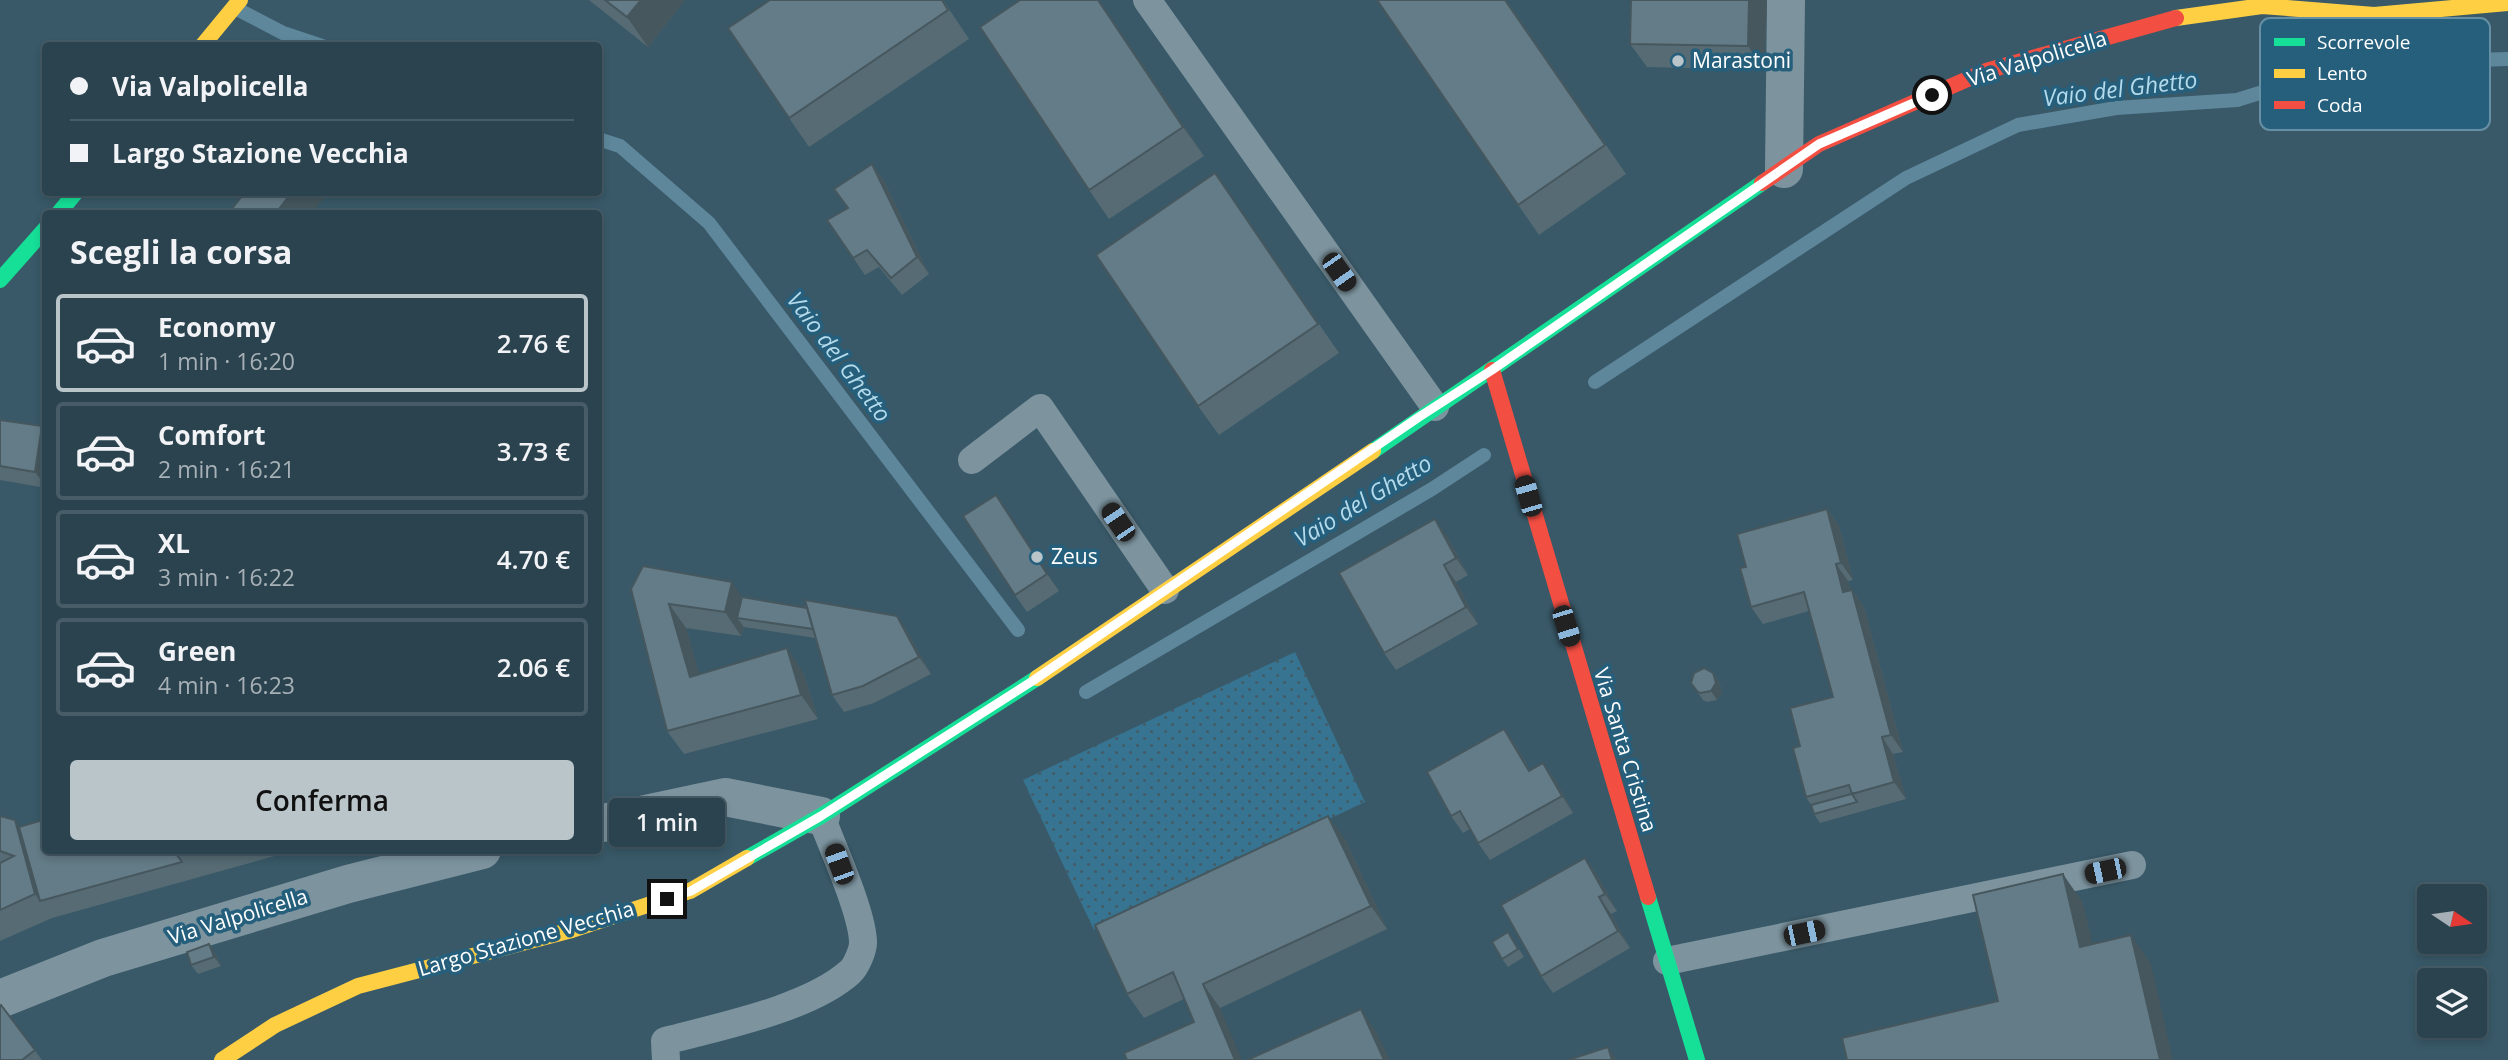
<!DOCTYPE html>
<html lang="it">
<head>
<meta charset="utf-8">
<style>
	body { margin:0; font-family:"Open Sans",sans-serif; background:#374e58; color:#f1f3f6; height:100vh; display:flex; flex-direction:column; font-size:26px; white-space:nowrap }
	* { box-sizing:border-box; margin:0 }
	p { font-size:23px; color:#a6b0b6 }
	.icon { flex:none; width:38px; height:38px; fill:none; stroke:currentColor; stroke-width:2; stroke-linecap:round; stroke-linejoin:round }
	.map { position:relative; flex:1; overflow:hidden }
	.drawer { position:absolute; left:42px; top:210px; width:560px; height:644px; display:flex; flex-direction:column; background:#2b434e; border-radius:7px; box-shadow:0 4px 10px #0003,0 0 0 2px #475c66 }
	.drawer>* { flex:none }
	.hud { position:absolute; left:42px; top:42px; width:560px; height:154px; border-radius:7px; box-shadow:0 4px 10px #0003,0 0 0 2px #475c66; display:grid; align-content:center; height:154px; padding:0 28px; background:#2b434e }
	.needle { width:46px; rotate:103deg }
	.buttons { position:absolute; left:2417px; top:884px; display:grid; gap:14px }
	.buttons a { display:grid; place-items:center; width:70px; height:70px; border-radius:7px; background:#2b434e; box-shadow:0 4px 10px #0003,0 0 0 2px #475c66; font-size:35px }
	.end { position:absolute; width:32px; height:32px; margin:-16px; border:9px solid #fff; background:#111; box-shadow:0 0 0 4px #111 }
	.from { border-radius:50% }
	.bubble { position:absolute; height:49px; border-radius:7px; background:#2b434e; box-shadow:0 4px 10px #0003,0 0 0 2px #475c66; font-size:23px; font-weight:600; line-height:49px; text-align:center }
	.car { position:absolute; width:21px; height:42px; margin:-21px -10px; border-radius:9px; box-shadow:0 0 5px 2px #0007; background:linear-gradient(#222 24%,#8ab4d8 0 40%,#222 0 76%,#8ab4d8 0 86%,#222 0) }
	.hud b { display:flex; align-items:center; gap:24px; height:66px; font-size:26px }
	.hud b+b { border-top:2px solid #475c66 }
	.hud i { width:18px; height:18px; background:#f1f3f6 }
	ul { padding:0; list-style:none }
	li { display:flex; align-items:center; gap:21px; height:98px; margin:0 14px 10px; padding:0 14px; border:4px solid #475c66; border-radius:7px }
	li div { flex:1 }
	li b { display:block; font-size:26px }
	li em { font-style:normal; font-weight:600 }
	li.active { border-color:#bac5ca }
	li>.icon { width:63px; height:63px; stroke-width:1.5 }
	h2 { padding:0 28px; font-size:32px; line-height:84px }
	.cta { display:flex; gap:14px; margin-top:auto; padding:14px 28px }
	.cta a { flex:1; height:80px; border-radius:7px; background:#bac5ca; color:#111; font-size:28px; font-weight:600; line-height:80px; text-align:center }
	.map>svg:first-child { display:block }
	.park { fill:url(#park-dots) }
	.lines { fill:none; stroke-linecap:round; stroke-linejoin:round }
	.stream { stroke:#5e879b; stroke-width:14 }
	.lane { stroke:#7d949f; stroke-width:28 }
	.street { stroke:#7d949f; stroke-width:38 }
	.fast { stroke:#16e098; stroke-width:16 }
	.slow { stroke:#ffcf43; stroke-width:16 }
	.jam { stroke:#f24e42; stroke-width:16 }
	.wall { fill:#566b74 }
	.shaded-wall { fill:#46575e }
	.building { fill:#647c87; stroke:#46575e; stroke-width:2 }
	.route { stroke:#fff; stroke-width:9 }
	.poi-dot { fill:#bac5ca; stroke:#255f7c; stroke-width:2.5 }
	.labels { text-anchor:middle; stroke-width:7; stroke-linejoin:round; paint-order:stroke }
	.street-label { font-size:21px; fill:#fff; stroke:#255f7c }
	.poi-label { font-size:21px; fill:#fff; stroke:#255f7c; text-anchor:start }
	.water-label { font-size:23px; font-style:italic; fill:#b4dbec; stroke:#255f7c }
	.key { fill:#255f7c; stroke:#668fa3; stroke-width:2 }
	.key-label { font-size:19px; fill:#fff }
</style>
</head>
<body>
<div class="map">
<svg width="2508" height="1060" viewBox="0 0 2508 1060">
	<defs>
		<pattern id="park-dots" width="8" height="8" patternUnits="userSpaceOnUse" patternTransform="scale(1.75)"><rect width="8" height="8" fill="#367491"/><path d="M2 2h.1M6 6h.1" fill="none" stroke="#435c68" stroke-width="1.8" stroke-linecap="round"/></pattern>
	</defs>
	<rect width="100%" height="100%" fill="#395968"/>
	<polygon class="park" points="1295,652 1365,802 1094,930 1023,780"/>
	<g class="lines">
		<g class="stream">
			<polyline points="237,9 283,33 322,46"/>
			<polyline points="598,139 620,146 709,223 1018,630"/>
			<polyline points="1595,382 1906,178 2018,125 2116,108 2237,100 2353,64 2508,59"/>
			<polyline points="1086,692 1432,489 1484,455"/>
		</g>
		<g class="lane">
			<polyline points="1147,0 1435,407"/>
			<polyline points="972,460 1040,408 1165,590"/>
			<polyline points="1667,961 2132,865"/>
			<path d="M666 1060 665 1041C718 1027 809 1009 850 972 856 967 863 950 863 943 863 913 832 847 821 816"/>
		</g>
		<g class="street">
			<polyline points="1784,169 1786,0"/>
			<polyline points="598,824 725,797 821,816"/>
			<polyline points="0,999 103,958 348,884 482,850"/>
		</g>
		<g class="fast">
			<polyline points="58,214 76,192"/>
			<polyline points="0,280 46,228"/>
			<polyline points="1373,451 1762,183"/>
			<polyline points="747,858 821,816 1037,678"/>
			<polyline points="1648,897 1697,1060"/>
		</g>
		<g class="slow">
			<polyline points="2176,18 2262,6 2374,15 2508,3"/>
			<polyline points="202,46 240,0"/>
			<polyline points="1037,678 1373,451"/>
			<polyline points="222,1060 275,1025 358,986 572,930 690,891 747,858"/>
		</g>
		<g class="jam">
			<polyline points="1762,183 1819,144 1986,71 2176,18"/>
			<polyline points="1492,370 1648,897"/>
		</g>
	</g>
	<g class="wall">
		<polygon points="589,0 685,0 648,47"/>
		<polygon points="943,0 969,39 809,147 789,118"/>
		<polygon points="1099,0 1204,156 1109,219 1089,190"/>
		<polygon points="1377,0 1506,0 1626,174 1539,235"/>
		<polygon points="1767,0 1764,70 1647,67 1630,44"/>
		<polygon points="872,164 884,181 929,274 902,295 879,267 865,275 827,220 848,208"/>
		<polygon points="1215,173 1339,353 1219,435 1198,406"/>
		<polygon points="0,420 42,426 46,432 46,488 0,480"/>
		<polygon points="996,495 1059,591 1027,612 1015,595"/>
		<polygon points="1827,509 1839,526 1853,580 1848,581 1850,590 1852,590 1864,607 1903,752 1893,754 1906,799 1820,823 1814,814 1811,805 1806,797 1800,746 1833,697 1809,611 1763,624 1751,607 1746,567"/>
		<polygon points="1447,536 1468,575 1456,582 1478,624 1396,670 1384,653"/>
		<polygon points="631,589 897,616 908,633 931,674 874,703 844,712 832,695 815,638 744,627 741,636 686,628 699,675 803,672 818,719 684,754 667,731"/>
		<polygon points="1713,673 1719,682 1722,692 1717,700 1707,702 1703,700 1691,683"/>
		<polygon points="1504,729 1516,746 1530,770 1543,763 1555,780 1573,813 1490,860 1478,843 1470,829 1463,833 1451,816"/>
		<polygon points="0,816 15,820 19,827 46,850 296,850 52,918 0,941"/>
		<polygon points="1345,839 1387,929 1220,1008 1194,1022 1184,999 1144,1018 1127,994"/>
		<polygon points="1585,858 1597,875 1617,911 1611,914 1630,948 1553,993 1541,976"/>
		<polygon points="1514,941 1524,957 1508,967 1502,959"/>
		<polygon points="215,953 221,966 198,974 191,965"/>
		<polygon points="1,1005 42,1060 0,1060"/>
	</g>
	<g class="shaded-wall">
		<polygon points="641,0 685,0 648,47 627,17"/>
		<polygon points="1098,0 1099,0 1204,156 1183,127"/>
		<polygon points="1749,0 1767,0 1764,70 1748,46"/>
		<polygon points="872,164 884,181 929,274 917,257"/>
		<polygon points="292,192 329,192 311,214 275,214"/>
		<polygon points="42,426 46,432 46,486 35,472"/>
		<polygon points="996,495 1008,512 1059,591 1047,574"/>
		<polygon points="1827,509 1839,526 1853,580 1841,563"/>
		<polygon points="1435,519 1447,536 1468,575 1456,558"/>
		<polygon points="1836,564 1848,581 1855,609 1843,592"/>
		<polygon points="1444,565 1456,582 1478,624 1466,607"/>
		<polygon points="732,582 748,606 737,618 744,627 741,636 725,612"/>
		<polygon points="1852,590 1864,607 1903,752 1891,735"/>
		<polygon points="669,604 686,628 707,701 690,677"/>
		<polygon points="897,616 908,633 931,674 919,657"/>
		<polygon points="787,648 803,672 818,719 801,695"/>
		<polygon points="1713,673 1719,682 1722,692 1717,700 1711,691"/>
		<polygon points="1504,729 1516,746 1540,788 1529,771"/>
		<polygon points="1882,737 1893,754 1906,799 1894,782"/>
		<polygon points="1543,763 1555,780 1573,813 1562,796"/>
		<polygon points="1328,816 1345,839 1387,929 1371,906"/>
		<polygon points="15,820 31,844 40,901 35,894"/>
		<polygon points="1585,858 1597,875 1617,911 1605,894"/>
		<polygon points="2063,874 2083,903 2100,976 2080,947"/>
		<polygon points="1599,897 1611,914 1630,948 1618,931"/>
		<polygon points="2131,935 2151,964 2173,1060 2160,1060"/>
		<polygon points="209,944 215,953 221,966 214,957"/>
		<polygon points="1203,984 1220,1008 1242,1060 1235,1060"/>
		<polygon points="1361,1009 1377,1033 1390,1060 1384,1060"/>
		<polygon points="1608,1047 1617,1060 1612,1060"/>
	</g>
	<g class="building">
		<polygon points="605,0 641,0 627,17"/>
		<polygon points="770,0 942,0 948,10 789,118 728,28"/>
		<polygon points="1020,0 1098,0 1183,127 1089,190 980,27"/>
		<polygon points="1377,0 1505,0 1605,145 1518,205"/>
		<polygon points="1631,0 1749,0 1748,46 1630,44"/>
		<polygon points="872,164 917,257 891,278 867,250 853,258 827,220 848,208 834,189"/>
		<polygon points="1215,173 1318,324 1198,406 1096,255"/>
		<polygon points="245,192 292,192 275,214 228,214"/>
		<polygon points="0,420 42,426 35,472 0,466"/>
		<polygon points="996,495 1047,574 1015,595 963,516"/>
		<polygon points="1827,509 1841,563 1836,564 1843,592 1852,590 1891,735 1882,737 1894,782 1852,794 1849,785 1806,797 1793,748 1800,746 1790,708 1833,697 1804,592 1751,607 1740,568 1746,567 1737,534"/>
		<polygon points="1435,519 1456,558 1444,565 1466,607 1384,653 1339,573"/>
		<polygon points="643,566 732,582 725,612 669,604 690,677 787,648 801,695 667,731 631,589"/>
		<polygon points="742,597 807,608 813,629 737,618"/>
		<polygon points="805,600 897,616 919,657 863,686 832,695"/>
		<polygon points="1704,668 1713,673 1716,683 1711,691 1700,693 1697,691 1691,683 1694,673"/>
		<polygon points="1504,729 1529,771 1543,763 1562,796 1478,843 1460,811 1451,816 1427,772"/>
		<polygon points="1855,793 1852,794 1857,802 1814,814 1811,805"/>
		<polygon points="0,816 15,820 35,894 0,910 0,863 14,856 0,851"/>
		<polygon points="1328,816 1371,906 1203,984 1235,1060 1127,1060 1124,1053 1194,1022 1173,972 1127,994 1095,925"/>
		<polygon points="46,819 46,850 176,850 177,855 182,862 40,901 19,827"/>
		<polygon points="176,850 194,850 177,855"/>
		<polygon points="1585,858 1605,894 1599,897 1618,931 1541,976 1501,905"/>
		<polygon points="2063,874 2080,947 2131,935 2160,1060 1847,1060 1842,1038 1998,1001 1973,895"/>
		<polygon points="1508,932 1518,949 1502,959 1492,942"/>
		<polygon points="209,944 214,957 191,965 187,952"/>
		<polygon points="1,1005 35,1050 22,1060 0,1060 0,1006"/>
		<polygon points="1361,1009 1384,1060 1247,1060"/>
		<polygon points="1608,1047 1612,1060 1568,1060"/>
	</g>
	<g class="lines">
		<polyline class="route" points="667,899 691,891 821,816 1034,680 1419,417 1492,370 1819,144 1932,95"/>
	</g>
	<g class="poi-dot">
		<circle cx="1678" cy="61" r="7"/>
		<circle cx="1037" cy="557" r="7"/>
	</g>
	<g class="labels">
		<g class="street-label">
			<text transform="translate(2037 59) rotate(-17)" y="7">Via Valpolicella</text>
			<text transform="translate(1625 750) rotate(73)" y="7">Via Santa Cristina</text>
			<text transform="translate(238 917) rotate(-17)" y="7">Via Valpolicella</text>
			<text transform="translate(526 939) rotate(-16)" y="7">Largo Stazione Vecchia</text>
		</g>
		<g class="poi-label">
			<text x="1692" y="68">Marastoni</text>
			<text x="1051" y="564">Zeus</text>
		</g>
		<g class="water-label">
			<text transform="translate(2120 89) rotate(-7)" y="8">Vaio del Ghetto</text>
			<text transform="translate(839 357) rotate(53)" y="8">Vaio del Ghetto</text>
			<text transform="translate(1363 501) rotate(-31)" y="8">Vaio del Ghetto</text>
		</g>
	</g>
	<rect x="2260" y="18" width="230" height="112" rx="10" class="key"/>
	<rect x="2274" y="38" width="31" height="8" fill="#16e098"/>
	<rect x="2274" y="69" width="31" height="9" fill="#ffcf43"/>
	<rect x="2274" y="101" width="31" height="8" fill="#f24e42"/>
	<g class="key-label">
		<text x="2317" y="49">Scorrevole</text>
		<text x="2317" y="80">Lento</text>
		<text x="2317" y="112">Coda</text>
	</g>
</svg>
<div class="buttons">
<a><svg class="needle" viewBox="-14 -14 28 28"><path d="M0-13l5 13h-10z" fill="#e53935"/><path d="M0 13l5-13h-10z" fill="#a6b0b6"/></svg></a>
<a><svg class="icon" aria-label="layers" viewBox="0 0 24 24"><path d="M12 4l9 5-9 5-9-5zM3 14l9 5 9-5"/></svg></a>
</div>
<i class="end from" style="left:1932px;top:95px"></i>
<i class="end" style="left:667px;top:899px"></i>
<div class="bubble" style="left:609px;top:798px;width:116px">1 min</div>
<i class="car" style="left:1339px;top:272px;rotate:145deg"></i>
<i class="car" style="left:1528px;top:496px;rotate:344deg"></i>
<i class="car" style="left:1118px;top:522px;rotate:326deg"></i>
<i class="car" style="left:1566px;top:626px;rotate:163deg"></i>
<i class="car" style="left:839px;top:864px;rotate:340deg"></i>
<i class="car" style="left:2105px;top:871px;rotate:258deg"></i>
<i class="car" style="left:1804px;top:933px;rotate:78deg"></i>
<div class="hud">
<b><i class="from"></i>Via Valpolicella</b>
<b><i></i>Largo Stazione Vecchia</b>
</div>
<section class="drawer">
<h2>Scegli la corsa</h2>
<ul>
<li class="active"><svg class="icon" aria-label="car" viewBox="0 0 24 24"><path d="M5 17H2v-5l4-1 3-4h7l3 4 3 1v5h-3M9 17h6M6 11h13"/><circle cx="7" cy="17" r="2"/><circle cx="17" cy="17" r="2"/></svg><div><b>Economy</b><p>1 min · 16:20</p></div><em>2.76 €</em></li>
<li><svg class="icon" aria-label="car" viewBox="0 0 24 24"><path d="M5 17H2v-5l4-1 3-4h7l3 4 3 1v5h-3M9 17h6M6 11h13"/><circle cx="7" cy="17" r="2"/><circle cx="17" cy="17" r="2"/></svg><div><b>Comfort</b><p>2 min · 16:21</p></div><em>3.73 €</em></li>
<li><svg class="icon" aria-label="car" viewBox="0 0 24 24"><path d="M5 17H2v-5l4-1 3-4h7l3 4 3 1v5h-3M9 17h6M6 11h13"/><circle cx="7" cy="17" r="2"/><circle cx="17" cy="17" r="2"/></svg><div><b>XL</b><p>3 min · 16:22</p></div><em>4.70 €</em></li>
<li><svg class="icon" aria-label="car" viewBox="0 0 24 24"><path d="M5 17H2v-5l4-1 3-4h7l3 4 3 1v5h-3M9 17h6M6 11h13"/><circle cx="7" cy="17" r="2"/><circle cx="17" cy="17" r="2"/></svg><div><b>Green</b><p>4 min · 16:23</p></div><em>2.06 €</em></li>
</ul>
<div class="cta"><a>Conferma</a></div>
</section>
</div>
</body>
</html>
